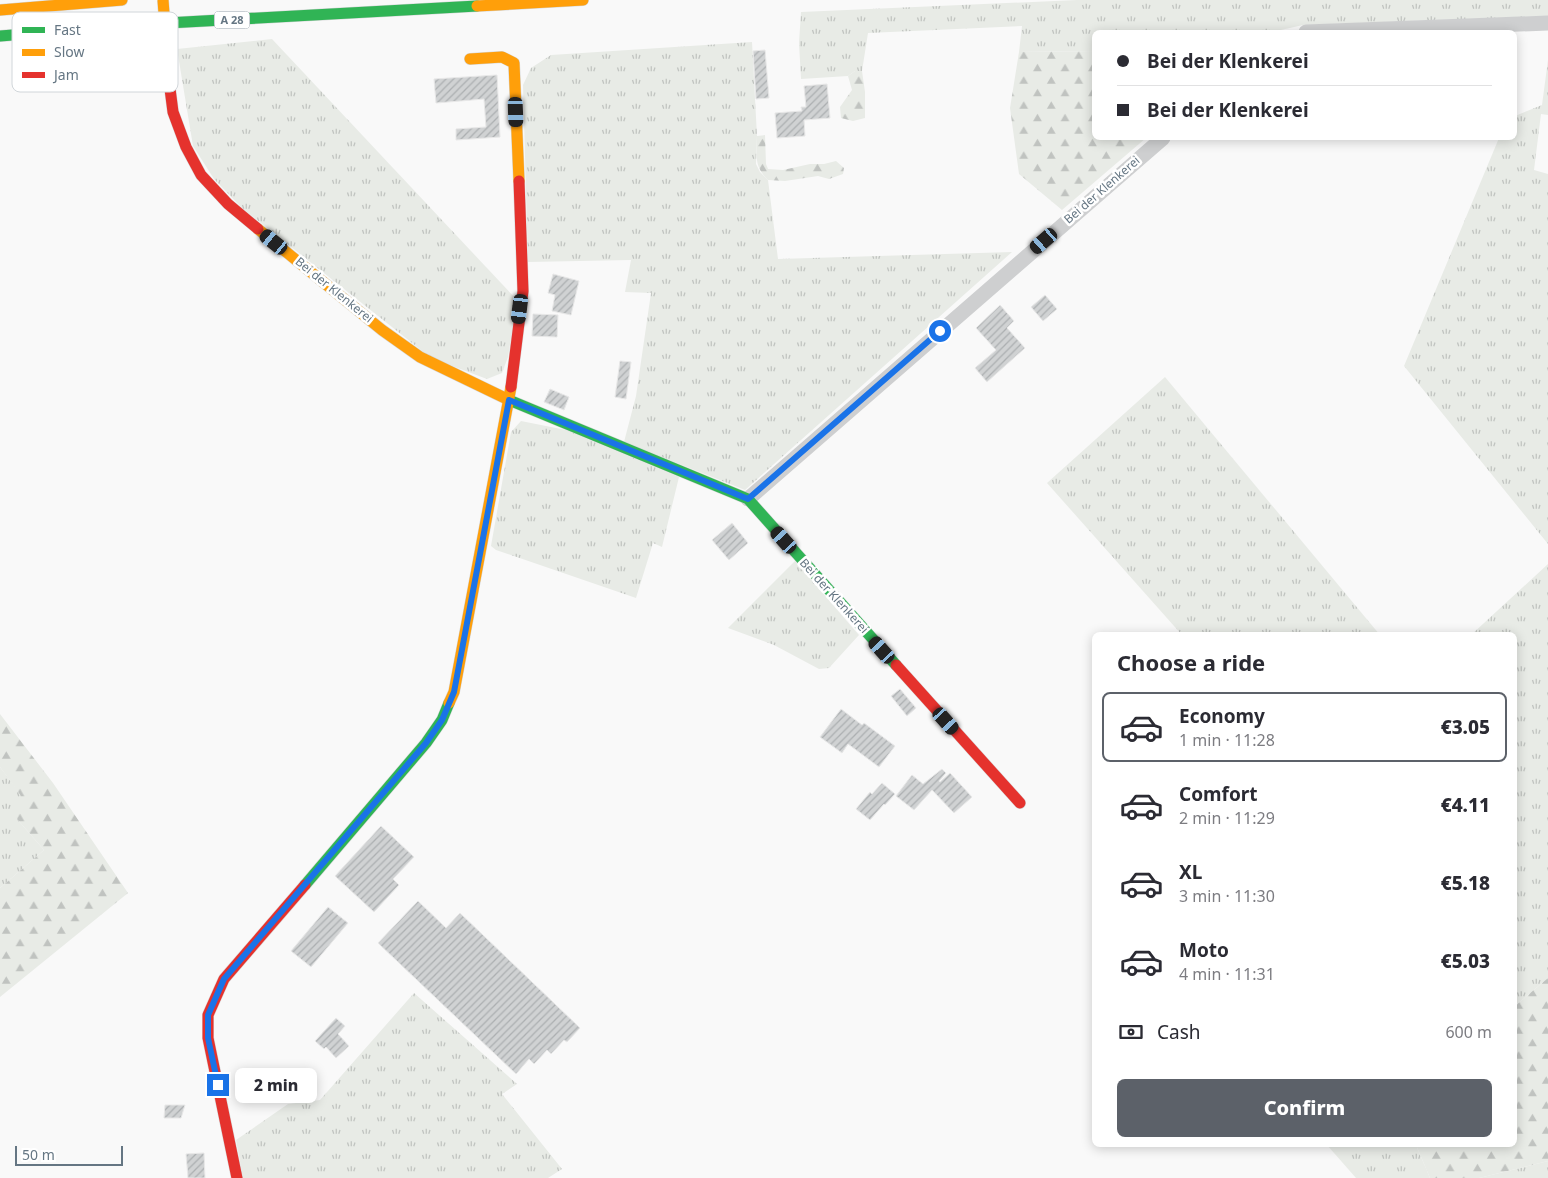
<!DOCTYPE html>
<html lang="en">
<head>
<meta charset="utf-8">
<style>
	body { margin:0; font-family:"Noto Sans",sans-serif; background:#f7f7f7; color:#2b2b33; height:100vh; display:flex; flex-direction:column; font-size:19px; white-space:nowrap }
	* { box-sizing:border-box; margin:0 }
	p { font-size:16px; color:#7c7c81 }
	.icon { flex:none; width:28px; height:28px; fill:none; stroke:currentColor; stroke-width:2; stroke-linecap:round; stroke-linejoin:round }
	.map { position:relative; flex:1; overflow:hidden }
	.details { position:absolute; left:1092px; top:632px; width:425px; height:515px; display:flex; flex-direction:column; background:#fff; border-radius:8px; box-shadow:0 2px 12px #0003 }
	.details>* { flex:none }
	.guide { position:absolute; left:1092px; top:30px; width:425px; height:110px; border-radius:8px; box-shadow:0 2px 12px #0003; display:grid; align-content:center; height:110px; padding:0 25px; background:#fff }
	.scale { position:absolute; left:15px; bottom:12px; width:108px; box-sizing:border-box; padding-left:5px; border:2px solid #657683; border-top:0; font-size:14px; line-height:18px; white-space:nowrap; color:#657683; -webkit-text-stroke:4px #fff; paint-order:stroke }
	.end { position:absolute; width:22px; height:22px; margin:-11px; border:6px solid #1a73e8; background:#fff; box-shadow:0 0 0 2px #fff }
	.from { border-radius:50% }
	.bubble { position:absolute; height:35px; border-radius:8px; background:#fff; box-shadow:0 2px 12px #0003; font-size:16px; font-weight:800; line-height:35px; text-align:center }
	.car { position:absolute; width:15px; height:30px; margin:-15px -8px; border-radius:6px; box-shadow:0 0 4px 1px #0007; background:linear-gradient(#222 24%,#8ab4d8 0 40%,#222 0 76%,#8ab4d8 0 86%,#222 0) }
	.guide b { display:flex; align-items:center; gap:18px; height:48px; font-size:19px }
	.guide b+b { border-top:1px solid #e1e1e2 }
	.guide i { width:12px; height:12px; background:#2b2b33 }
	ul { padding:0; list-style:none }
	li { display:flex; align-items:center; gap:15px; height:70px; margin:0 10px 8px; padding:0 15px; border:2px solid transparent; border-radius:8px }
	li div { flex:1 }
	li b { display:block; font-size:19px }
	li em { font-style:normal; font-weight:800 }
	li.on { border-color:#5c6169 }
	li>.icon { width:45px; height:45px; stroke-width:1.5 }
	h2 { padding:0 25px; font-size:22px; line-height:60px }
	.pay { display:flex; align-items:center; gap:12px; height:55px; padding:0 25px; font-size:19px }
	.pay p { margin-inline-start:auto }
	.primary-button { display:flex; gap:10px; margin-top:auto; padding:10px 25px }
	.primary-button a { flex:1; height:58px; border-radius:8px; background:#5c6169; color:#fff; font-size:20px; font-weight:800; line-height:58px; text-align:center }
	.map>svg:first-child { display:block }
	.grass { fill:url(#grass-tufts) }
	.forest { fill:url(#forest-firs) }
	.building { fill:url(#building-hatch); stroke:#e8e8e8 }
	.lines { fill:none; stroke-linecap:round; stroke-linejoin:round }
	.fast-casing { stroke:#d5d6d7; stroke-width:12 }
	.slow-casing { stroke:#d5d6d7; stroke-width:12 }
	.jam-casing { stroke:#d5d6d7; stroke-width:12 }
	.street { stroke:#cecfd0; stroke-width:15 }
	.fast { stroke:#30b455; stroke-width:11 }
	.slow { stroke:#ff9f0a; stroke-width:11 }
	.jam { stroke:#e5322d; stroke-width:11 }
	.slow-bridge-casing { stroke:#d5d6d7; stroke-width:12; stroke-linecap:butt }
	.slow-bridge { stroke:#ff9f0a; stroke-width:11 }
	.route { stroke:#1a73e8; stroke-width:6 }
	.labels { text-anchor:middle; stroke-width:5; stroke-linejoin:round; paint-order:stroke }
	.shield { fill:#fff; stroke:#939fa8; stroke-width:1 }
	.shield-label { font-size:11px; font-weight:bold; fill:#657683 }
	.street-label { font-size:12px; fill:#657683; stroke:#fff }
	.key { fill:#fff; stroke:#d1d6da; stroke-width:1 }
	.key-label { font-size:14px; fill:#657683 }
</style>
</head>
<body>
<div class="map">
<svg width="1548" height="1178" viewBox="0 0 1548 1178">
	<defs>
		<pattern id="grass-tufts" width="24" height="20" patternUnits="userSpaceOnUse" patternTransform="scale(1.25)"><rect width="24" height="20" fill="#e8ebe6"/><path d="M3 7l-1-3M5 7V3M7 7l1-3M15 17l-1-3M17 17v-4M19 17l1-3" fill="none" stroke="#c0c3c0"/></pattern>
		<pattern id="forest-firs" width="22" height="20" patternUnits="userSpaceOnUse" patternTransform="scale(1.25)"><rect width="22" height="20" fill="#e8ebe6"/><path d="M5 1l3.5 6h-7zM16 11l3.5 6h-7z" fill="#c0c3c0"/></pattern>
		<pattern id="building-hatch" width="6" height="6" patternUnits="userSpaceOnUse" patternTransform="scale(1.25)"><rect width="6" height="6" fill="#d0d2d3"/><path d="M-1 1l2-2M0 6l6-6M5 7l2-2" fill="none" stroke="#acafb1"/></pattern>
	</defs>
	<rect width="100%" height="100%" fill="#f9f9f9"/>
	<g class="grass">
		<polygon points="1077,0 1548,0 1548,16 1303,25 1272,32 1095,32 1095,51 1019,52 1022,26 868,33 862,71 855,71 848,76 801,79 799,43 801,12"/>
		<polygon points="272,39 517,300 508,357 502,373 487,379 431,358 242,208 214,179 193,146 177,49"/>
		<polygon points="752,42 757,136 756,164 760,172 768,180 778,259 1012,252 745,490 624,442 636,396 651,293 625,292 631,260 528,262 523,85 531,68 551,55"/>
		<polygon points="1548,60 1548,115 1541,114 1534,170 1548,174 1548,544 1404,366 1499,138 1515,138 1515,116 1542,105"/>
		<polygon points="1165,377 1380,635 1182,635 1047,483"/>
		<polygon points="521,421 566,430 679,477 662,547 653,543 636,598 496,550 491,546 511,432"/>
		<polygon points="795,561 859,635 829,668 819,669 774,645 728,628"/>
		<polygon points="1548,564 1548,978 1515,1006 1515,635 1471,635"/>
		<polygon points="0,767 25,800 17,819 44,850 0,888"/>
		<polygon points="414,993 517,1084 502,1094 562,1169 548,1178 243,1178 236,1140 288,1104 320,1100"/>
		<polygon points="1327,1145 1416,1145 1430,1178 1356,1178"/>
		<polygon points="1548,1161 1548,1178 1479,1178"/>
	</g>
	<g class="forest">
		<polygon points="1095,51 1095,138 1146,138 1062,210 1019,174 1010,108 1019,52"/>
		<polygon points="855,71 862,71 865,92 865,118 853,121 841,118 840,107 852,90 848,76"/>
		<path d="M765 135 766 164 768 169 783 170 810 164H824L836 161 844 168 843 174 829 179 818 176 785 181 768 180C753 165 757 155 757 136Z"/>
		<polygon points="0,714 53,783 128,893 0,997 0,888 44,850 17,819 19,805 24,800 0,767"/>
		<polygon points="1548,978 1548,1161 1479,1178 1430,1178 1416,1145 1515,1145 1515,1006"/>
	</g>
	<g class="building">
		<polygon points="765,50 769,98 756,99 753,51"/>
		<polygon points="497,75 500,137 456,140 456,129 486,127 484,99 436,103 434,79"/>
		<polygon points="827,84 830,118 804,120 805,136 777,138 775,113 802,111 801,107 806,107 804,86"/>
		<polygon points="553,274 579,281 571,315 552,311 555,295 548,293"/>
		<polygon points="1045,295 1057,309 1043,321 1031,307"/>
		<polygon points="1000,305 1014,321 1007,328 1025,348 987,382 975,368 996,350 976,328"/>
		<polygon points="533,314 558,315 557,337 532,336"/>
		<polygon points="620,361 631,362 626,399 615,397"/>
		<polygon points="550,389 569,397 564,410 544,402"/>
		<polygon points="732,523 748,543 729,560 712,540"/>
		<polygon points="900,689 916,708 907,716 891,696"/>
		<polygon points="841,709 862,725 864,723 895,746 879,767 848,744 842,753 820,737"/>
		<polygon points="942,769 946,773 939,781 940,782 950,773 972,797 954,813 932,790 914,810 896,796 912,775 923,784"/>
		<polygon points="882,783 895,794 885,805 884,804 870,820 856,809 870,792 872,794"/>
		<polygon points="381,826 414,857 393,879 399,885 374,912 335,876"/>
		<polygon points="418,901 446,928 460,913 580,1028 567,1042 564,1040 551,1054 547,1050 534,1064 529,1059 516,1074 378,943"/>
		<polygon points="328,907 348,923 311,967 291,951"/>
		<polygon points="336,1018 345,1026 338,1034 349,1046 336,1058 326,1047 324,1049 315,1041"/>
		<polygon points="165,1105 185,1105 181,1118 164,1118"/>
		<polygon points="204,1153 205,1178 188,1178 186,1154"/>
	</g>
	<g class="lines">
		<g class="fast-casing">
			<g id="fast">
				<polyline points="0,36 149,24 477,6"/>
				<polyline points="509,400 748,499 896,665"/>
				<polyline points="305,885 426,743 442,720 449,703"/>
			</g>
		</g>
		<g class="slow-casing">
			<g id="slow">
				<polyline points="477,6 583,0"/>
				<polyline points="0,10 122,0"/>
				<polyline points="470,59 502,57 514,63 519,181"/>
				<polyline points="258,229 382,330 420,357 509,400"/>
				<polyline points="449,703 454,692 511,387"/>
			</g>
		</g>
		<g class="jam-casing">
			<g id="jam">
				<polyline points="169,81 173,112 186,147 201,175 228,204 258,229"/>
				<polyline points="511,387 523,291 519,181"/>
				<polyline points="896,665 1020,803"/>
				<polyline points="237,1178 208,1038 208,1015 224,979 305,885"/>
			</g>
		</g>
		<g class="street">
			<polyline points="1306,32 1548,23"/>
			<polyline points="748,499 1163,138"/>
		</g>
		<use href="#fast" class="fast"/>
		<use href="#slow" class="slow"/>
		<use href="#jam" class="jam"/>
		<g class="slow-bridge-casing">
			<polyline id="slow-bridge" points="163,0 169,81"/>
		</g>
		<use href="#slow-bridge" class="slow-bridge"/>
	</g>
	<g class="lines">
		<polyline class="route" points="218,1085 208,1038 208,1015 224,979 426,743 442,720 454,692 509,400 748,499 940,331"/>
	</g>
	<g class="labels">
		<rect class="shield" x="214.5" y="11.5" width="35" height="17" rx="4"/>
		<g class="shield-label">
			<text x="232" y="24">A 28</text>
		</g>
		<g class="street-label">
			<text transform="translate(1102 190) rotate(-41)" y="4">Bei der Klenkerei</text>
			<text transform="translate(334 290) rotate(39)" y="4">Bei der Klenkerei</text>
			<text transform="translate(834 596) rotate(48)" y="4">Bei der Klenkerei</text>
		</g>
	</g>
	<rect x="12" y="12" width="166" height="80" rx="8" class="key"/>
	<rect x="22" y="27" width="23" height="6" fill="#30b455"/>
	<rect x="22" y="49" width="23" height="7" fill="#ff9f0a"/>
	<rect x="22" y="72" width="23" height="6" fill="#e5322d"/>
	<g class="key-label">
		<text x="54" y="35">Fast</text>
		<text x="54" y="57">Slow</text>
		<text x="54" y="80">Jam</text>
	</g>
</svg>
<div class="scale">50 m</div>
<i class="end from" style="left:940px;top:331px"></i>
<i class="end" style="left:218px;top:1085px"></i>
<div class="bubble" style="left:235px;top:1068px;width:82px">2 min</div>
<i class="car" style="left:516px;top:112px;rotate:178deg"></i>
<i class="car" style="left:1044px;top:241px;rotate:229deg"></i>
<i class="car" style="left:274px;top:242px;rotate:309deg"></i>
<i class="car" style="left:520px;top:309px;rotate:187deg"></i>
<i class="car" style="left:784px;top:540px;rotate:318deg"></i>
<i class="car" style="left:882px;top:650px;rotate:318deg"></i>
<i class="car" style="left:946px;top:721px;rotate:138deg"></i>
<div class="guide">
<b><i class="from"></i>Bei der Klenkerei</b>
<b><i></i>Bei der Klenkerei</b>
</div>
<section class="details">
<h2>Choose a ride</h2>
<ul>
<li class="on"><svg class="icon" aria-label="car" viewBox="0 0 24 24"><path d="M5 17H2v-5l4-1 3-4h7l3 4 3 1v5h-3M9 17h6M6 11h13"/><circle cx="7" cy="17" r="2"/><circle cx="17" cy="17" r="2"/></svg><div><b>Economy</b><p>1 min · 11:28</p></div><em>€3.05</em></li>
<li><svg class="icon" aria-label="car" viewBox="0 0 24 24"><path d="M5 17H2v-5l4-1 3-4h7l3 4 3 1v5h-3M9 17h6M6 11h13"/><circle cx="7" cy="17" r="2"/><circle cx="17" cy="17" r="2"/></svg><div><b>Comfort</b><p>2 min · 11:29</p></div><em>€4.11</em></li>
<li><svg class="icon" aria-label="car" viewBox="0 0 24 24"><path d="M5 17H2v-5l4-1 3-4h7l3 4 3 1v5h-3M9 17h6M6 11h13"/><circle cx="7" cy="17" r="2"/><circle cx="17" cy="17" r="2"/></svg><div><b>XL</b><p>3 min · 11:30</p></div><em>€5.18</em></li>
<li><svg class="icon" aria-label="car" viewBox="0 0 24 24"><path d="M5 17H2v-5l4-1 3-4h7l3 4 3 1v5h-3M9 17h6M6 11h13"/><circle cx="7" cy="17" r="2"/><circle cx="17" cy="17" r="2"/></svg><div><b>Moto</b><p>4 min · 11:31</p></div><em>€5.03</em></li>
</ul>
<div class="pay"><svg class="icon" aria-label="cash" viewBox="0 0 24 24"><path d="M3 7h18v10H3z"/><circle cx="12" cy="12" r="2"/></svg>Cash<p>600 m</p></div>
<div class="primary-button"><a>Confirm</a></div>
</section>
</div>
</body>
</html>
